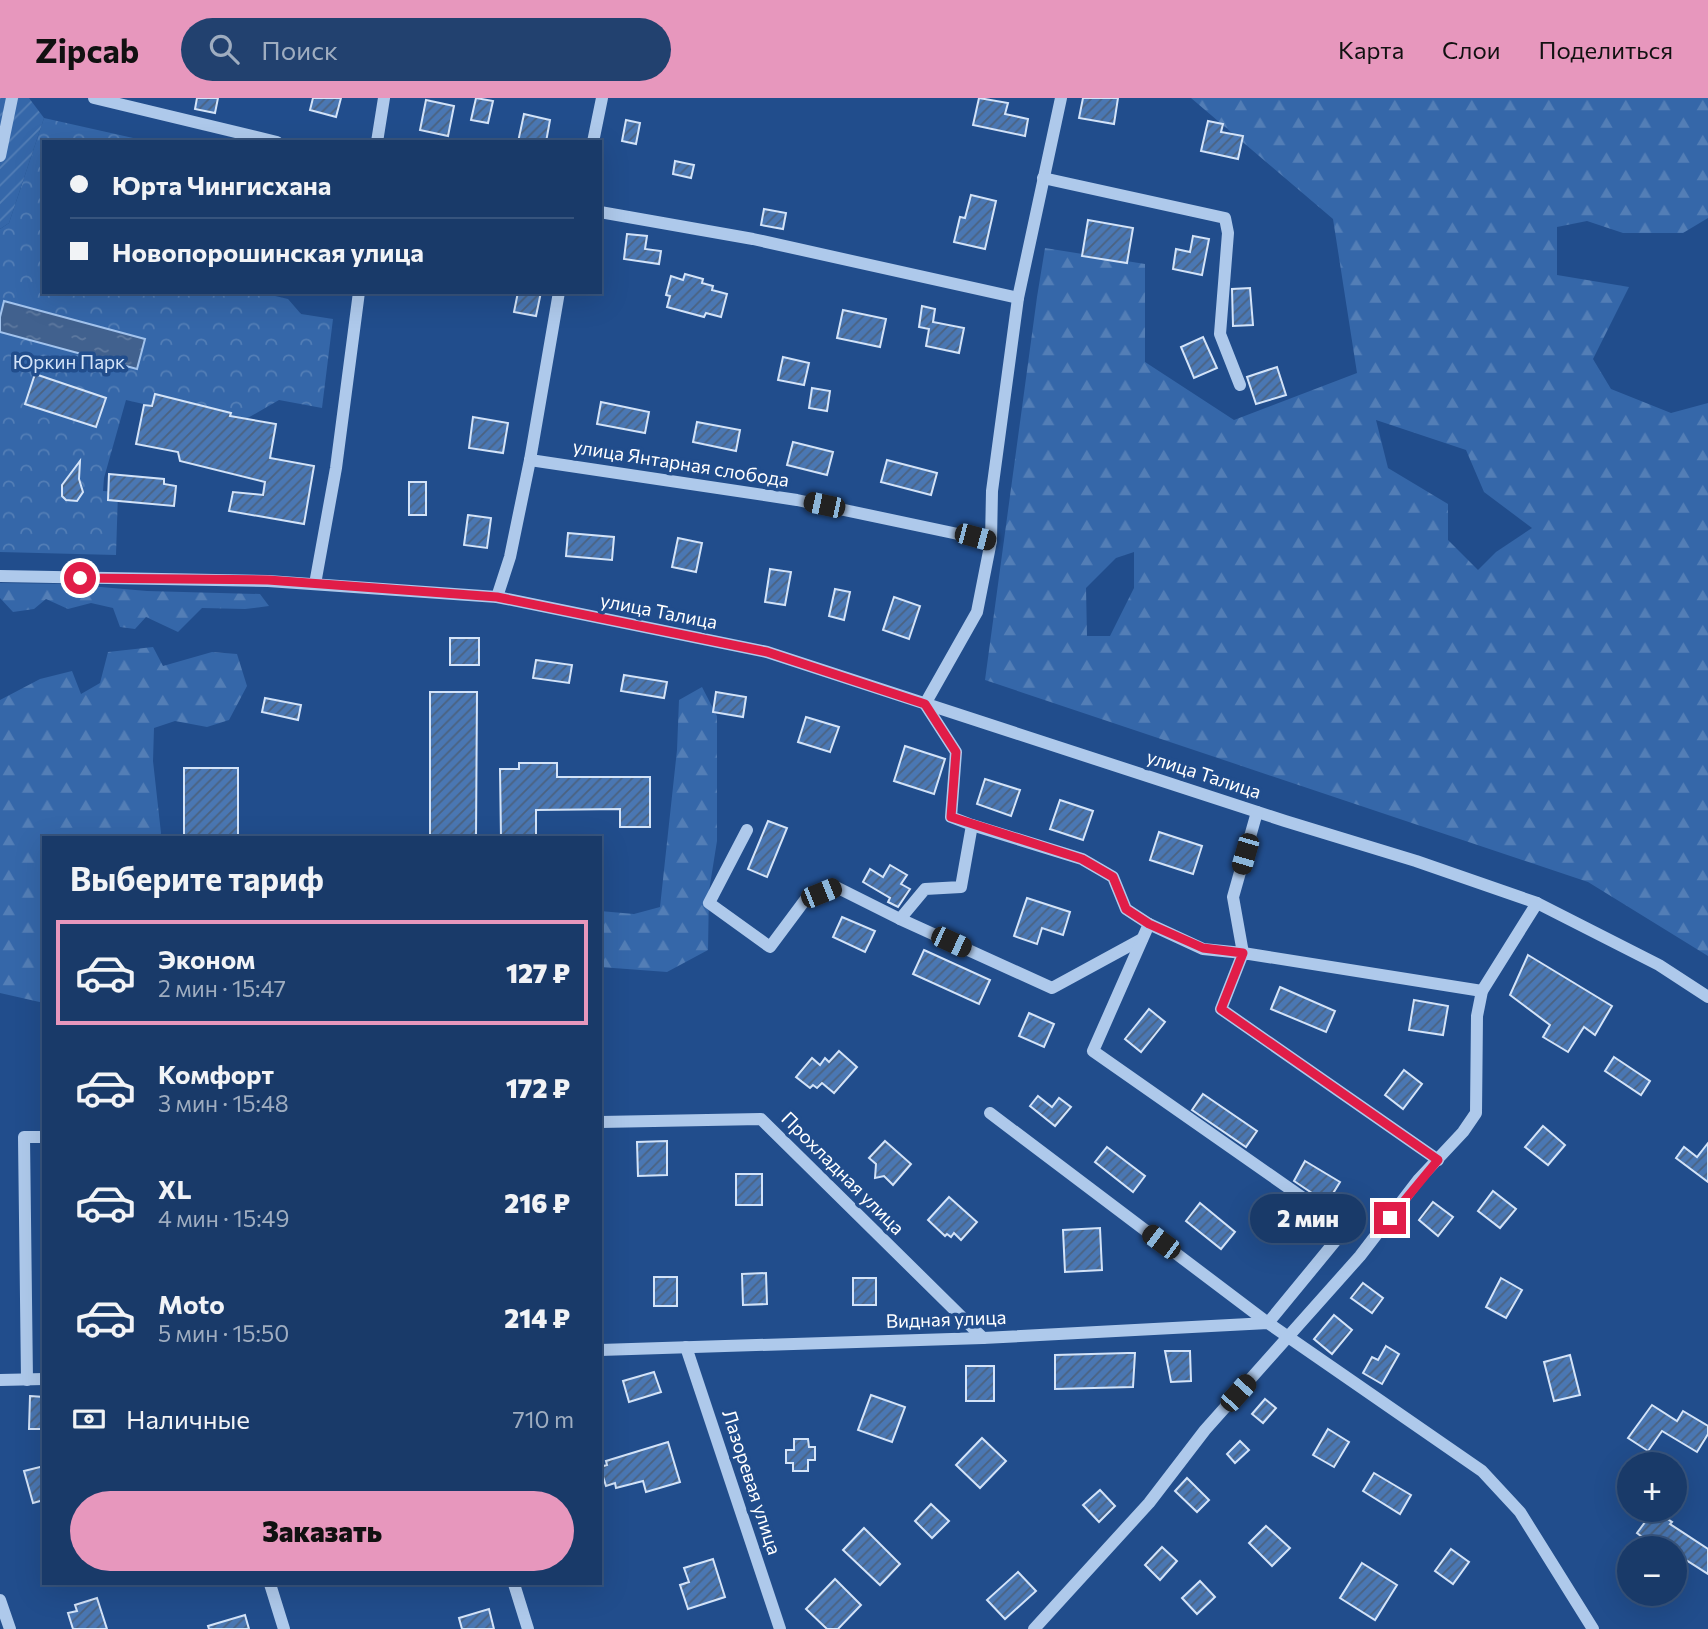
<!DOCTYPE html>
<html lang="ru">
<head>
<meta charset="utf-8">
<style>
	body { margin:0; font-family:Commissioner,sans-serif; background:#22416f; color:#f1f3f6; height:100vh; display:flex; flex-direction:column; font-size:26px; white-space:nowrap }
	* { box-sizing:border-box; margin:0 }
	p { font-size:23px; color:#9fadc0 }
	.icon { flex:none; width:38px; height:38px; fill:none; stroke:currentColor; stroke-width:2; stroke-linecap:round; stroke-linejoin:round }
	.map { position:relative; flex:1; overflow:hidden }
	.drawer { position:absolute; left:42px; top:738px; width:560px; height:749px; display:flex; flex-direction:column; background:#193a69; border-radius:0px; box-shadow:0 7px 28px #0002,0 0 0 2px #37547d }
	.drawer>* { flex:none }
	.banner { position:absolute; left:42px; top:42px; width:560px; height:154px; border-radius:0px; box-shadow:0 7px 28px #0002,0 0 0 2px #37547d; display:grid; align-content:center; height:154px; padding:0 28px; background:#193a69 }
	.buttons { position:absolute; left:1617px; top:1354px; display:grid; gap:14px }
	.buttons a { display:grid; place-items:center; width:70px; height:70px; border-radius:50%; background:#193a69; box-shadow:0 7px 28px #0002,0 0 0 2px #37547d; font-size:35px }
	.end { position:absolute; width:32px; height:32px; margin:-16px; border:9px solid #e11d48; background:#fff; box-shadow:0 0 0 4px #fff }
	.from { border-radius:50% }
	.bubble { position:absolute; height:49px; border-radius:24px; background:#193a69; box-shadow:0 7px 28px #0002,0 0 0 2px #37547d; font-size:23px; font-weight:800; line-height:49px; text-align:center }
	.car { position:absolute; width:21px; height:42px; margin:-21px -10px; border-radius:9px; box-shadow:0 0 5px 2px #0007; background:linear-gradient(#222 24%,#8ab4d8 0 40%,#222 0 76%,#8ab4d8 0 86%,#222 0) }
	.banner b { display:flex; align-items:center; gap:24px; height:66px; font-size:26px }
	.banner b+b { border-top:2px solid #37547d }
	.banner i { width:18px; height:18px; background:#f1f3f6 }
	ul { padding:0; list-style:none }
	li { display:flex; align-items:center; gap:21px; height:105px; margin:0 14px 10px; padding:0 14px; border:4px solid transparent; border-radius:0px }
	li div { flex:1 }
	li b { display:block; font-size:26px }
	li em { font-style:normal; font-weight:800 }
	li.on { border-color:#e797bd }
	li>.icon { width:63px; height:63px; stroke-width:1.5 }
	h2 { padding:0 28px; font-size:32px; line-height:84px }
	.pay { display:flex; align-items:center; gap:18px; height:77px; padding:0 28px; font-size:26px }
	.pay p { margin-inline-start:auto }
	.cta { display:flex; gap:14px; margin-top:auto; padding:14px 28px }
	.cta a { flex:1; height:80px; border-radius:42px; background:#e797bd; color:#111; font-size:28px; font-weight:800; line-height:80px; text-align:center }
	header { display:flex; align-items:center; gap:42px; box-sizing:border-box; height:98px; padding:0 35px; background:#e797bd; color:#111 }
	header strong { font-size:33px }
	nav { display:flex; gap:38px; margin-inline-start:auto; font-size:24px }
	.search { width:490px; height:63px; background:#22416f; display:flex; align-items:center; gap:18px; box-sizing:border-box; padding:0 24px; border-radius:38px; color:#9fadc0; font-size:26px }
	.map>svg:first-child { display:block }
	.forest { fill:url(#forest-firs); fill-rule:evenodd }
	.park { fill:url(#park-crowns) }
	.garden { fill:url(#garden-furrows) }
	.water { fill:url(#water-ripples); stroke:#a2c3ed; stroke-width:2 }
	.building { fill:url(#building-hatch); stroke:#d3e3f8; stroke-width:2 }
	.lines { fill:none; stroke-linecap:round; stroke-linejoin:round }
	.minor { stroke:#aec9eb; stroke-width:12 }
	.route { stroke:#e11d48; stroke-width:9 }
	.labels { text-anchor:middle; stroke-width:7; stroke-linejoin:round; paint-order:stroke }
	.park-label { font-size:19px; fill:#d3e3f8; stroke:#214d8c }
	.street-label { font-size:19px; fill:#fff; stroke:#214d8c }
</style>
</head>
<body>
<header>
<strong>Zipcab</strong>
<div class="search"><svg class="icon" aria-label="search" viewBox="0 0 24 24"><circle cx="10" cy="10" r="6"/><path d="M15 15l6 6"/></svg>Поиск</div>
<nav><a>Карта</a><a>Слои</a><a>Поделиться</a></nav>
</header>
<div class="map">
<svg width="1708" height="1531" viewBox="0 0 1708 1531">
	<defs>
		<pattern id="forest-firs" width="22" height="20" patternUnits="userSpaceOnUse" patternTransform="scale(1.75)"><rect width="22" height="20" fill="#3567a9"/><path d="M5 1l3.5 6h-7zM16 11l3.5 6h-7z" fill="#537eb6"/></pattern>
		<pattern id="park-crowns" width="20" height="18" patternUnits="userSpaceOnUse" patternTransform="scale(1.75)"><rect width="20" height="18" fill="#3567a9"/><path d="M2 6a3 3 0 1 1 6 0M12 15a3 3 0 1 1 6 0" fill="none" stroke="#537eb6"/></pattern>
		<pattern id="garden-furrows" width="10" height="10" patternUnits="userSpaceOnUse" patternTransform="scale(1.75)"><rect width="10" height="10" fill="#3567a9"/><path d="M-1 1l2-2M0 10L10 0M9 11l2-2" fill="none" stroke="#537eb6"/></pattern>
		<pattern id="water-ripples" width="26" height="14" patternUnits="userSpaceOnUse" patternTransform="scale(1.75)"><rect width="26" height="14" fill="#41618e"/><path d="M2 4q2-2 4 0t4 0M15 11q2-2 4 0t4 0" fill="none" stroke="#5e799f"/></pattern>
		<pattern id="building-hatch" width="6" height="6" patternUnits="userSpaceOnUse" patternTransform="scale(1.75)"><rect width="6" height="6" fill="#4a77b3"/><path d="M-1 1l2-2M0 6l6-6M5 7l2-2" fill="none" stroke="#4b6280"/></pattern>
	</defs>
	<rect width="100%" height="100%" fill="#214d8c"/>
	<g class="forest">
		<path d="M1191 0H1708V120L1683 135H1623L1587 123 1557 129V177L1629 189 1593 261 1611 291 1671 315 1708 305V858L1588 784 985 582 1037 199 1045 150 1145 166V264L1234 322 1357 275 1333 121ZM1376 322 1466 352 1484 394 1532 430 1496 454 1478 472 1448 442V406L1388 370ZM1134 454V490L1110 538H1087L1086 490 1116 460Z"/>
		<polygon points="0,485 66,486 147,493 260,496 269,508 245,511 202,510 178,534 146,519 135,531 120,529 113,510 91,505 68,511 46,501 34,511 13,514 0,500"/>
		<polygon points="153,549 163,568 212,554 237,556 247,588 229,622 207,629 175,623 154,630 153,663 161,735 160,740 44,740 44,905 0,895 0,602 40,581 72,573 81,596 100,585 108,554"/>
		<polygon points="702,589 717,618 717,743 709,793 708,852 667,874 600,869 600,813 634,816 660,809 677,652 679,602"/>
	</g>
	<polygon class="park" points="44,20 151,44 44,44 44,194 258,194 288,201 301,216 333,221 322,310 279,302 246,321 245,327 229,324 230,316 152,308 126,302 104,380 103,393 118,394 116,457 0,454 0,131 9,125"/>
	<polygon class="garden" points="0,0 29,0 44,20 9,125 0,131"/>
	<polygon class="water" points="4,203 145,241 137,271 0,234 0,219"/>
	<g class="building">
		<polygon points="197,0 218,0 215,15 195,11"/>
		<polygon points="313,0 341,0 336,19 310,12"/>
		<polygon points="476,0 493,3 488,25 471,22"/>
		<polygon points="979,0 1008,5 1005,16 1028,21 1025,38 973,27"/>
		<polygon points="1083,0 1118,0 1114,26 1079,20"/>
		<polygon points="426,2 454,8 448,38 420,32"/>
		<polygon points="524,16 550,22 546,44 518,44"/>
		<polygon points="626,22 640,25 636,46 622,43"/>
		<polygon points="1208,23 1223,26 1221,34 1243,38 1238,61 1201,53"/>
		<polygon points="675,63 694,67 691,80 673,76"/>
		<polygon points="971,97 996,103 985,151 954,144 960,119 965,120"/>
		<polygon points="764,111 786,115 783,131 761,127"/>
		<polygon points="1088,122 1133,130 1127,165 1082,158"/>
		<polygon points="627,136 647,138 645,151 661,153 659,166 624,161"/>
		<polygon points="1193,138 1209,141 1202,177 1173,171 1176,151 1190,154"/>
		<polygon points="685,176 703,181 702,185 713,188 712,192 727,196 721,219 706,215 704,219 667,209 670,198 666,197 671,178 683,182"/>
		<polygon points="1250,190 1253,227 1233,228 1232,191"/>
		<polygon points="518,194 541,194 536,218 514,214"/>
		<polygon points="922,208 935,211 933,224 964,230 959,255 926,248 929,231 919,229"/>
		<polygon points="843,212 886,221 880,249 837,240"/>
		<polygon points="1203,239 1217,270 1194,280 1181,249"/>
		<polygon points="783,259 809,265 804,287 778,282"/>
		<polygon points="1277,269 1286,297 1256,306 1247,279"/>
		<polygon points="35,276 106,300 96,329 25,306"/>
		<polygon points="812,290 830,293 827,313 809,310"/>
		<polygon points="155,296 231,315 230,318 276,326 270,360 314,368 304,426 229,413 233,394 263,397 265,384 180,363 178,354 136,346 144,307 152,308"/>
		<polygon points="601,304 649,314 645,335 597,326"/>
		<polygon points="473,319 508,325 503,355 469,350"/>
		<polygon points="697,324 740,332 736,353 693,344"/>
		<polygon points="793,344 833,354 827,377 787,367"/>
		<polygon points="887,362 937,375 931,397 881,384"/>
		<polygon points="80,363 79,381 83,394 77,403 66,402 62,398 62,387"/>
		<polygon points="109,376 164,381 164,386 176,388 174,408 108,402"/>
		<rect x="409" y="384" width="17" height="33"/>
		<polygon points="468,417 491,420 487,450 464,447"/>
		<polygon points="568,435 614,439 612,462 566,458"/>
		<polygon points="678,440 702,445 696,474 672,469"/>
		<polygon points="770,471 791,474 785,507 765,504"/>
		<polygon points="835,491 850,494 844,522 829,518"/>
		<polygon points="894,499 920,508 909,541 883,532"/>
		<rect x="450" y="540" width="29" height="27"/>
		<polygon points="536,562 572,567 569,585 533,580"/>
		<polygon points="624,577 667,584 664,600 621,593"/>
		<polygon points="430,594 477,594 476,740 430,740"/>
		<polygon points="716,594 746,599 743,619 713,614"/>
		<polygon points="265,600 301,607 298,622 262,614"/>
		<polygon points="806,619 839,629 830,654 798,644"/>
		<polygon points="905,648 945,661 934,696 894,683"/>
		<polygon points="519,665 557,665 557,679 650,679 650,729 620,729 620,711 536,712 536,740 501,740 500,671 519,671"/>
		<rect x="184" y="670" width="54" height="70"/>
		<polygon points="985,681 1020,692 1011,718 977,706"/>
		<polygon points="1060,702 1093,713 1083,742 1050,731"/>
		<polygon points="768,723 787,730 767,779 748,771"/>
		<polygon points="1159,734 1202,748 1193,776 1150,762"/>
		<polygon points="890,767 907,777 901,786 910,791 898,809 888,804 890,800 863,784 870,771 883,779"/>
		<polygon points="1027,800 1070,814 1063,837 1042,830 1037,846 1014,838"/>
		<polygon points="842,819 875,833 865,854 833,839"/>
		<polygon points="924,852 990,882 979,906 913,876"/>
		<polygon points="1528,857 1612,908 1595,937 1584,929 1568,954 1543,939 1550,927 1510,897"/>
		<polygon points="1280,889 1335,913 1326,934 1271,911"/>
		<polygon points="1414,902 1448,908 1443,937 1409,932"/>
		<polygon points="1149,911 1165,924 1141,954 1125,941"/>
		<polygon points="1029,915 1054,926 1044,949 1019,938"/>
		<polygon points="839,953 857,969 834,995 822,985 817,990 813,987 810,990 796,979 812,960 820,967 825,960 829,964"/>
		<polygon points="1614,959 1650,983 1641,997 1605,973"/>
		<polygon points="1404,972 1422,986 1403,1011 1385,997"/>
		<polygon points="1203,996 1257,1033 1246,1049 1192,1012"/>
		<polygon points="1038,998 1052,1009 1059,1000 1071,1009 1055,1028 1030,1008"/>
		<polygon points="1543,1028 1565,1047 1548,1067 1525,1049"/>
		<polygon points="667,1043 667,1077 638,1078 637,1044"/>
		<polygon points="885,1043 911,1066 893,1087 884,1078 875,1080 876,1066 869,1060"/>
		<polygon points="1708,1045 1708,1084 1676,1060 1684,1049 1697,1059"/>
		<polygon points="1107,1049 1145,1078 1133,1094 1095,1064"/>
		<polygon points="1305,1063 1340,1084 1327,1105 1294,1083"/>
		<rect x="736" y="1076" width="26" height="31"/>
		<polygon points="1493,1093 1516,1111 1500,1130 1478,1113"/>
		<polygon points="949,1099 977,1124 961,1142 954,1135 951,1139 947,1136 945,1138 928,1122"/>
		<polygon points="1433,1104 1453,1119 1438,1138 1419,1122"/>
		<polygon points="1200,1105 1235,1134 1221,1151 1186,1123"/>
		<polygon points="1100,1130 1102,1172 1065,1174 1063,1132"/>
		<polygon points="766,1175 767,1206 743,1207 742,1176"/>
		<rect x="654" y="1179" width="23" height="29"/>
		<rect x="853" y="1180" width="23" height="27"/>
		<polygon points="1501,1180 1522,1192 1506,1220 1486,1209"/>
		<polygon points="1363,1185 1383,1200 1372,1215 1351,1200"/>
		<polygon points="1334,1217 1352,1232 1332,1256 1314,1241"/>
		<polygon points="1386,1248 1399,1256 1382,1286 1363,1275 1372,1259 1378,1262"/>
		<polygon points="1165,1253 1190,1253 1191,1283 1171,1284"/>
		<polygon points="1128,1255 1135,1255 1133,1289 1055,1291 1055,1257"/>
		<polygon points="1570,1257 1580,1297 1554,1303 1544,1264"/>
		<rect x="966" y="1268" width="28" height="35"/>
		<polygon points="654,1274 661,1294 629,1304 623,1283"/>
		<polygon points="871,1297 905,1309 892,1344 858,1332"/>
		<polygon points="30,1298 44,1299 44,1331 29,1331"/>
		<polygon points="1265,1301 1276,1310 1263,1325 1252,1316"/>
		<polygon points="1652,1307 1677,1323 1683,1313 1708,1328 1708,1336 1697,1354 1662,1333 1648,1353 1628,1340"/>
		<polygon points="1328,1331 1349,1344 1334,1369 1313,1357"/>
		<polygon points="982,1340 1006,1363 980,1390 956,1367"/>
		<polygon points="794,1341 808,1341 809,1349 815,1349 815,1362 808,1362 808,1373 793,1373 793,1365 786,1365 786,1352 794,1352"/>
		<polygon points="1240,1343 1249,1352 1235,1365 1227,1356"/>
		<polygon points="668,1344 680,1384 646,1394 643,1383 616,1390 615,1385 606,1388 600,1369 607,1367 606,1363"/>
		<polygon points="44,1368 44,1402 33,1405 24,1373"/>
		<polygon points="1374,1375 1411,1397 1400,1416 1363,1393"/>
		<polygon points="1187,1380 1209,1402 1197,1414 1175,1393"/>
		<polygon points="1100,1392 1115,1408 1099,1424 1083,1407"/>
		<polygon points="931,1406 949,1423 932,1440 915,1423"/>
		<polygon points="1654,1412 1672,1424 1670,1426 1708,1451 1708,1476 1675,1455 1675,1451 1658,1451 1637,1435"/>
		<polygon points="1266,1428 1290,1450 1272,1468 1249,1445"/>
		<polygon points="864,1430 900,1466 880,1487 843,1452"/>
		<polygon points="1162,1449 1177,1463 1160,1482 1145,1467"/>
		<polygon points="1451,1451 1469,1464 1453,1486 1435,1473"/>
		<polygon points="713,1461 725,1499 688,1511 680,1487 689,1484 684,1470"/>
		<polygon points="1362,1465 1397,1487 1375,1522 1340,1500"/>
		<polygon points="1018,1474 1036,1493 1005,1521 987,1502"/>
		<polygon points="835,1481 861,1507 838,1531 827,1531 806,1511"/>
		<polygon points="1200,1483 1215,1499 1197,1516 1182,1500"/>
		<polygon points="97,1500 107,1531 73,1531 68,1515 77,1513 75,1507"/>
		<polygon points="489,1511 494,1531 462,1531 459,1520"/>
		<polygon points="245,1517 249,1531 209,1531 208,1528"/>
	</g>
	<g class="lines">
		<g class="minor">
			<polyline points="94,0 277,44"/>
			<polyline points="1061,0 1018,200 992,393 991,443 977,514 925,606 956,654 951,719 972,727 961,789 925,791 900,821 1052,890 1142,841"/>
			<polyline points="377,44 384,0"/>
			<polyline points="593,44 602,0"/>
			<polyline points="0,58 12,0"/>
			<polyline points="1043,80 1225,120 1228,135 1220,236 1240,287"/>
			<polyline points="600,114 753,141 1018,200"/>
			<polyline points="530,362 797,402 991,443"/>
			<polyline points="0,478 268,483 497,499 767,554 1285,723 1416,763 1537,805 1659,867 1708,899"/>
			<polyline points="315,486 336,370 359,194"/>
			<polyline points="497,499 510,459 530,362 559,194"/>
			<polyline points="972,727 1082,761 1113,779 1126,811 1149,826 1203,851 1243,855 1233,799 1257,714"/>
			<polyline points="747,732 709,805 770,849 805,802 836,789 900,821"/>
			<polyline points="990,1015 1268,1225 1346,1130 1093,953 1149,826"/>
			<polyline points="600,1024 761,1021 983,1240"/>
			<polyline points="1438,1062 1221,911 1243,855 1482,893"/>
			<polyline points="686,1249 780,1531"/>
			<polyline points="600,1252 983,1240 1268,1225 1482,1373 1520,1414 1593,1531"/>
			<polyline points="0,1282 44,1281"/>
			<polyline points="27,1282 24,1039 44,1039"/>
			<polyline points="270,1486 284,1531"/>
			<polyline points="514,1486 528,1531"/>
			<polyline points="0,1502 10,1531"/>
			<polyline points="1034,1531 1149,1405 1205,1332 1360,1158 1419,1081 1463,1034 1476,1015 1477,918 1482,893 1537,805"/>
		</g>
	</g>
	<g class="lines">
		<polyline class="route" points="80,480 268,482 497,499 767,554 925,606 956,654 951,719 1082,761 1113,779 1126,811 1149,826 1203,850 1243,855 1221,911 1438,1062 1390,1120"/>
	</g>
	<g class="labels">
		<g class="park-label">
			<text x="69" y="271">Юркин Парк</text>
		</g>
		<g class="street-label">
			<text transform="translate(681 365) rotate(9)" y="7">улица Янтарная слобода</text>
			<text transform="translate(659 513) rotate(11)" y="7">улица Талица</text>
			<text transform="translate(1204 676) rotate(18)" y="7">улица Талица</text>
			<text transform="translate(843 1075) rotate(45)" y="7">Прохладная улица</text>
			<text transform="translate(946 1221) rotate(-2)" y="7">Видная улица</text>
			<text transform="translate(752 1384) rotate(72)" y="7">Лазоревая улица</text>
		</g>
	</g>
</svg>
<div class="buttons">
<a>+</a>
<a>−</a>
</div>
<i class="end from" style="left:80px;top:480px"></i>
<i class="end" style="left:1390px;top:1120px"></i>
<div class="bubble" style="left:1250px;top:1096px;width:116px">2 мин</div>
<i class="car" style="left:824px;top:407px;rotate:282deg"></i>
<i class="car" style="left:975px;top:439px;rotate:105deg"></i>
<i class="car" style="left:1245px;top:756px;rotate:196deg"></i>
<i class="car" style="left:821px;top:795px;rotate:68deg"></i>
<i class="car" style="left:951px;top:844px;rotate:115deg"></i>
<i class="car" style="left:1161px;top:1144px;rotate:307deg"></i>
<i class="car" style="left:1238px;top:1295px;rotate:42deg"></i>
<div class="banner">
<b><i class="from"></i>Юрта Чингисхана</b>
<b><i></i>Новопорошинская улица</b>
</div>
<section class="drawer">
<h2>Выберите тариф</h2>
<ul>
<li class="on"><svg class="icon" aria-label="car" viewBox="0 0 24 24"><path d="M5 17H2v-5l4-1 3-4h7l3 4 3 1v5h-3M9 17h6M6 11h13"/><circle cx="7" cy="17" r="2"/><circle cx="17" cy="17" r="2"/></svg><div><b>Эконом</b><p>2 мин · 15:47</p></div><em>127 ₽</em></li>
<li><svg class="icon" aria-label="car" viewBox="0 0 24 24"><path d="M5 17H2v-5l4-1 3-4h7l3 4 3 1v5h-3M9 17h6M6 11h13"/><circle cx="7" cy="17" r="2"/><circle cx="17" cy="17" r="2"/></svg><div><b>Комфорт</b><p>3 мин · 15:48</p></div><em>172 ₽</em></li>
<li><svg class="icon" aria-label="car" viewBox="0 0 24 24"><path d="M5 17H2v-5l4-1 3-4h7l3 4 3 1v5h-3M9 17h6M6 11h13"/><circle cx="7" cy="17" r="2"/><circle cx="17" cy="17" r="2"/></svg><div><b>XL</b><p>4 мин · 15:49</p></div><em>216 ₽</em></li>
<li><svg class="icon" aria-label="car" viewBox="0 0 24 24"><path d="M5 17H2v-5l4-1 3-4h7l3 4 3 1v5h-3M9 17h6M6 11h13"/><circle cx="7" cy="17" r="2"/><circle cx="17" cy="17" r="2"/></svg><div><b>Moto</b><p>5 мин · 15:50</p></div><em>214 ₽</em></li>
</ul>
<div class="pay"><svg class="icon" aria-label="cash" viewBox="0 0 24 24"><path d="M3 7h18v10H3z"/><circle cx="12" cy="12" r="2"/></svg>Наличные<p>710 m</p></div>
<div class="cta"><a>Заказать</a></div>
</section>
</div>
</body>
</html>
